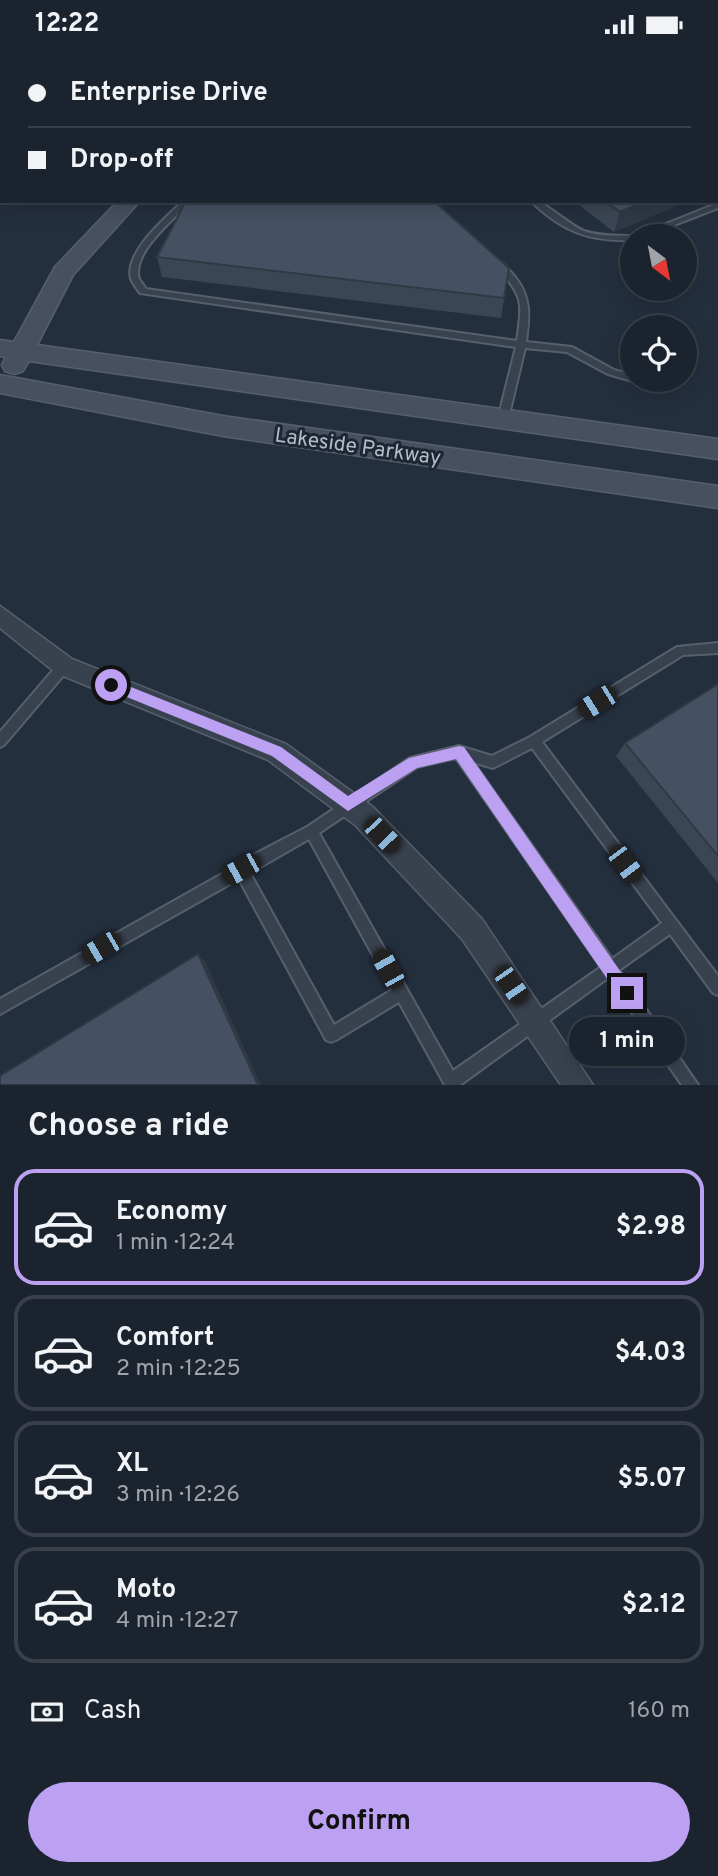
<!DOCTYPE html>
<html lang="en">
<head>
<meta charset="utf-8">
<style>
	body { margin:0; font-family:Overpass,sans-serif; background:#282f3a; color:#f1f3f6; height:100vh; display:flex; flex-direction:column; font-size:26px; white-space:nowrap }
	* { box-sizing:border-box; margin:0 }
	p { font-size:23px; color:#a0a4aa }
	.icon { flex:none; width:38px; height:38px; fill:none; stroke:currentColor; stroke-width:2; stroke-linecap:round; stroke-linejoin:round }
	.map { position:relative; height:1036px; overflow:hidden }
	.sheet { display:flex; flex-direction:column; background:#1b232e; flex:1 }
	.sheet>* { flex:none }
	.hud { position:absolute; left:0px; top:0px; width:719px; height:154px; box-shadow:0 4px 18px #0003,0 0 0 2px #39404a; display:grid; align-content:center; height:154px; padding:0 28px; background:#1b232e }
	.needle { width:46px; rotate:148deg }
	.fabs { position:absolute; left:620px; top:175px; display:grid; gap:14px }
	.fabs a { display:grid; place-items:center; width:77px; height:77px; border-radius:50%; background:#1b232e; box-shadow:0 4px 18px #0003,0 0 0 2px #39404a; font-size:35px }
	.end { position:absolute; width:32px; height:32px; margin:-16px; border:9px solid #bca0f2; background:#111; box-shadow:0 0 0 4px #111 }
	.from { border-radius:50% }
	.bubble { position:absolute; height:49px; border-radius:24px; background:#1b232e; box-shadow:0 4px 18px #0003,0 0 0 2px #39404a; font-size:23px; font-weight:700; line-height:49px; text-align:center }
	.car { position:absolute; width:21px; height:42px; margin:-21px -10px; border-radius:9px; box-shadow:0 0 5px 2px #0007; background:linear-gradient(#222 24%,#8ab4d8 0 40%,#222 0 76%,#8ab4d8 0 86%,#222 0) }
	.hud b { display:flex; align-items:center; gap:24px; height:66px; font-size:26px }
	.hud b+b { border-top:2px solid #39404a }
	.hud i { width:18px; height:18px; background:#f1f3f6 }
	ul { padding:0; list-style:none }
	li { display:flex; align-items:center; gap:21px; height:116px; margin:0 14px 10px; padding:0 14px; border:4px solid #39404a; border-radius:21px }
	li div { flex:1 }
	li b { display:block; font-size:26px }
	li em { font-style:normal; font-weight:700 }
	li.selected { border-color:#bca0f2 }
	li>.icon { width:63px; height:63px; stroke-width:1.5 }
	h2 { padding:0 28px; font-size:32px; line-height:84px }
	.pay { display:flex; align-items:center; gap:18px; height:77px; padding:0 28px; font-size:26px }
	.pay p { margin-inline-start:auto }
	.button { display:flex; gap:14px; margin-top:auto; padding:14px 28px }
	.button a { flex:1; height:80px; border-radius:42px; background:#bca0f2; color:#111; font-size:28px; font-weight:700; line-height:80px; text-align:center }
	.status { display:flex; justify-content:space-between; align-items:center; height:49px; padding:0 35px; background:#1b232e; direction:ltr }
	.status svg { height:19px; fill:currentColor }
	.map>svg:first-child { display:block }
	.lines { fill:none; stroke-linecap:round; stroke-linejoin:round }
	.lane-casing { stroke:#565f6c; stroke-width:4 }
	.street-casing { stroke:#565f6c; stroke-width:3 }
	.secondary-casing { stroke:#565f6c; stroke-width:3 }
	.lane { fill:#38414e; fill-rule:evenodd }
	.street { fill:#38414e; fill-rule:evenodd }
	.secondary { fill:#465061; fill-rule:evenodd }
	.wall { fill:#3b4654 }
	.shaded-wall { fill:#303945 }
	.building { fill:#455162; stroke:#303945; stroke-width:2 }
	.route { fill:#bca0f2 }
	.labels { text-anchor:middle; stroke-width:6; stroke-linejoin:round; paint-order:stroke }
	.street-label { font-size:21px; fill:#b4bcc9; stroke:#1d2633 }
</style>
</head>
<body>
<div class="status"><b>12:22</b><svg viewBox="0 0 49 12"><path d="M0 12V9h3v3zM5 12V6h3v6zM10 12V3h3v9zM15 12V0h3v12zM26 1h20v11H26zM47 4h2v5h-2z"/></svg></div>
<div class="map">
<svg width="718" height="1036" viewBox="0 0 718 1036">
	<rect width="100%" height="100%" fill="#242f3e"/>
	<g class="lines">
		<g class="lane-casing">
			<g id="lane">
				<polygon points="64,0 73,0 71,2 61,2"/>
				<polygon points="92,0 99,0 100,2 93,2"/>
				<polygon points="135,0 142,0 143,2 136,2"/>
				<polygon points="208,0 215,0 217,2 209,2"/>
				<polygon points="378,0 385,0 386,2 379,2"/>
				<polygon points="555,0 563,0 561,2 552,2"/>
				<rect x="0" y="108" width="2" height="4"/>
				<rect x="0" y="135" width="2" height="5"/>
				<path d="M183 152H191C175 170 131 203 139 230 140 232 145 238 146 240L517 292C523 249 523 249 495 215L499 212C505 216 510 222 515 228 532 249 529 269 526 293L572 298 614 321 632 326V331H635L632 332 608 325 567 303 525 299 508 370 503 373 498 370 516 298 140 244C137 240 133 234 131 230 124 203 166 169 183 152Z"/>
				<path d="M531 152C546 152 567 175 584 182 601 188 618 186 634 187H632V191C589 193 562 182 531 152Z"/>
				<polygon points="718,154 718,159 646,187 636,187"/>
				<polygon points="640,331 663,331 664,333 660,336 644,334"/>
				<path d="M718 594V604L683 606 542 693 718 927V946L713 944 670 885 619 921 698 1036H682L608 929 460 1036H445L399 953 336 991 331 993 326 991 239 830 0 965V950L236 817V815L307 778 410 709 459 697 492 707 530 688 677 598ZM532 699 662 874 612 910 473 713 493 719ZM456 709 601 918 453 1022 319 784 417 718ZM309 790 392 941 334 976 250 824Z"/>
				<polygon points="64,612 68,613 70,617 68,621 4,696 0,698 0,683 60,613"/>
			</g>
		</g>
		<g class="street-casing">
			<polygon id="street" points="0,557 72,610 286,695 373,758 482,870 593,1036 561,1036 462,890 355,776 268,711 56,624 0,579"/>
		</g>
		<g class="secondary-casing">
			<g id="secondary">
				<polygon points="454,0 475,0 452,2"/>
				<polygon points="118,152 140,152 73,226 37,296 718,390 718,410 29,312 23,322 14,325 5,322 2,316 6,308 0,307 0,291 14,293 55,218"/>
				<polygon points="0,326 223,367 718,437 718,459 223,387 0,344"/>
			</g>
		</g>
		<use href="#lane" class="lane"/>
		<use href="#street" class="street"/>
		<use href="#secondary" class="secondary"/>
	</g>
	<g class="wall">
		<polygon points="574,152 688,152 614,183"/>
		<polygon points="157,208 504,249 501,269 162,228"/>
		<polygon points="718,635 718,834 616,707 625,694"/>
	</g>
	<g class="shaded-wall">
		<polygon points="2,68 2,90 0,91 0,69"/>
		<polygon points="646,152 688,152 614,183 620,163"/>
		<polygon points="198,905 205,912 261,1036 258,1036"/>
	</g>
	<g class="building">
		<polygon points="650,0 718,0 718,123 718,2 645,2"/>
		<polygon points="0,7 2,7 2,68 0,69"/>
		<polygon points="186,152 424,152 435,153 509,219 504,249 157,208"/>
		<polygon points="605,152 646,152 620,163"/>
		<polygon points="718,635 718,807 625,694"/>
		<polygon points="198,905 258,1036 0,1036 0,1027"/>
	</g>
	<polygon class="route" points="111,630 281,698 348,747 409,709 459,697 464,698 632,939 632,950 621,950 456,710 417,719 348,762 272,707 107,640 107,632"/>
	<g class="labels">
		<g class="street-label">
			<text transform="translate(358 397) rotate(8)" y="7">Lakeside Parkway</text>
		</g>
	</g>
</svg>
<div class="fabs">
<a><svg class="needle" viewBox="-14 -14 28 28"><path d="M0-13l5 13h-10z" fill="#e53935"/><path d="M0 13l5-13h-10z" fill="#a0a4aa"/></svg></a>
<a><svg class="icon" aria-label="locate" viewBox="0 0 24 24"><circle cx="12" cy="12" r="6"/><path d="M12 2v4M12 18v4M2 12h4M18 12h4"/></svg></a>
</div>
<i class="end from" style="left:111px;top:636px"></i>
<i class="end" style="left:627px;top:944px"></i>
<div class="bubble" style="left:569px;top:968px;width:116px">1 min</div>
<i class="car" style="left:597px;top:653px;rotate:238deg"></i>
<i class="car" style="left:382px;top:786px;rotate:136deg"></i>
<i class="car" style="left:625px;top:815px;rotate:143deg"></i>
<i class="car" style="left:241px;top:820px;rotate:241deg"></i>
<i class="car" style="left:101px;top:899px;rotate:240deg"></i>
<i class="car" style="left:388px;top:920px;rotate:331deg"></i>
<i class="car" style="left:511px;top:936px;rotate:146deg"></i>
<div class="hud">
<b><i class="from"></i>Enterprise Drive</b>
<b><i></i>Drop-off</b>
</div>
</div>
<section class="sheet">
<h2>Choose a ride</h2>
<ul>
<li class="selected"><svg class="icon" aria-label="car" viewBox="0 0 24 24"><path d="M5 17H2v-5l4-1 3-4h7l3 4 3 1v5h-3M9 17h6M6 11h13"/><circle cx="7" cy="17" r="2"/><circle cx="17" cy="17" r="2"/></svg><div><b>Economy</b><p>1 min · 12:24</p></div><em>$2.98</em></li>
<li><svg class="icon" aria-label="car" viewBox="0 0 24 24"><path d="M5 17H2v-5l4-1 3-4h7l3 4 3 1v5h-3M9 17h6M6 11h13"/><circle cx="7" cy="17" r="2"/><circle cx="17" cy="17" r="2"/></svg><div><b>Comfort</b><p>2 min · 12:25</p></div><em>$4.03</em></li>
<li><svg class="icon" aria-label="car" viewBox="0 0 24 24"><path d="M5 17H2v-5l4-1 3-4h7l3 4 3 1v5h-3M9 17h6M6 11h13"/><circle cx="7" cy="17" r="2"/><circle cx="17" cy="17" r="2"/></svg><div><b>XL</b><p>3 min · 12:26</p></div><em>$5.07</em></li>
<li><svg class="icon" aria-label="car" viewBox="0 0 24 24"><path d="M5 17H2v-5l4-1 3-4h7l3 4 3 1v5h-3M9 17h6M6 11h13"/><circle cx="7" cy="17" r="2"/><circle cx="17" cy="17" r="2"/></svg><div><b>Moto</b><p>4 min · 12:27</p></div><em>$2.12</em></li>
</ul>
<div class="pay"><svg class="icon" aria-label="cash" viewBox="0 0 24 24"><path d="M3 7h18v10H3z"/><circle cx="12" cy="12" r="2"/></svg>Cash<p>160 m</p></div>
<div class="button"><a>Confirm</a></div>
</section>
</body>
</html>
